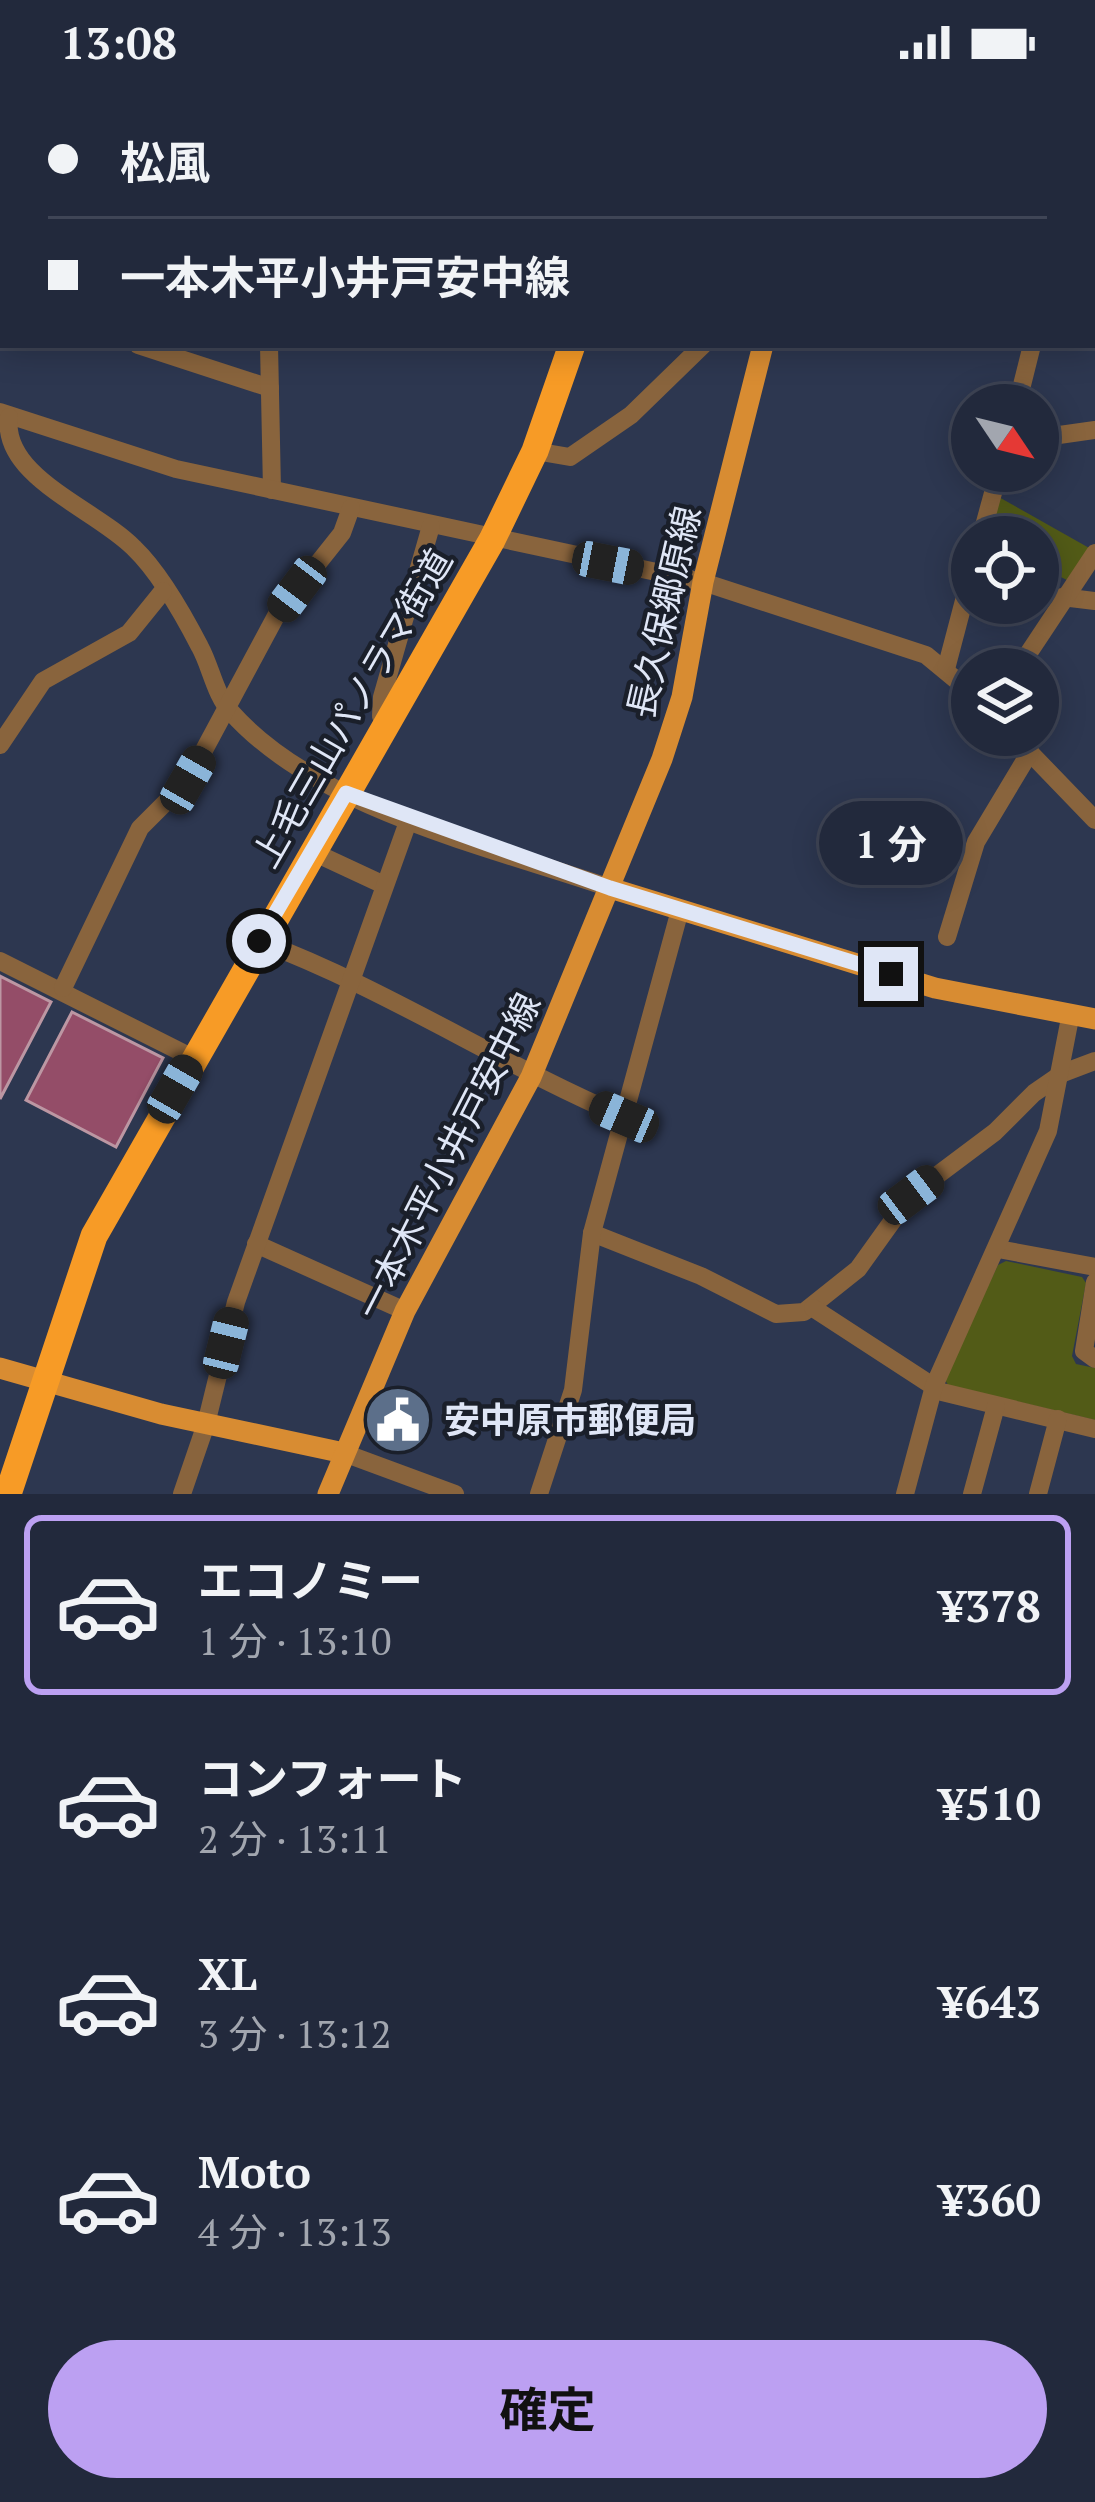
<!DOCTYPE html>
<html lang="ja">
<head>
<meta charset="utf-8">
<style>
	body { margin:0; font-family:"PT Serif","Noto Sans JP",serif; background:#2a3143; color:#f1f3f6; height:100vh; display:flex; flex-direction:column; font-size:45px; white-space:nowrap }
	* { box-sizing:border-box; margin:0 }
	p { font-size:39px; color:#a2a6af }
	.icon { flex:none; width:66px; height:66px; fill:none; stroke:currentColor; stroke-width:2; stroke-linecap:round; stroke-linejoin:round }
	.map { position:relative; height:1410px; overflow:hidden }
	.panel { display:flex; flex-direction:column; background:#22293c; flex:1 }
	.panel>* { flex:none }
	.guide { position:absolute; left:0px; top:0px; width:1095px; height:264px; box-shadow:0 6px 30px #0003,0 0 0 3px #3f4556; display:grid; align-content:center; height:264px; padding:0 48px; background:#22293c }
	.needle { width:78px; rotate:125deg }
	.tools { position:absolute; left:951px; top:300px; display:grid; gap:24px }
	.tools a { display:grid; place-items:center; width:108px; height:108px; border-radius:50%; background:#22293c; box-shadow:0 6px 30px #0003,0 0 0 3px #3f4556; font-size:60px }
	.end { position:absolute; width:54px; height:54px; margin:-27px; border:15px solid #dfe6f6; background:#111; box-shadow:0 0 0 6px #111 }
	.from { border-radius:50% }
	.bubble { position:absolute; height:84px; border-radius:42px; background:#22293c; box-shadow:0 6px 30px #0003,0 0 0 3px #3f4556; font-size:39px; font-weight:700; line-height:84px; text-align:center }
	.car { position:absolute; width:36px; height:72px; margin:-36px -18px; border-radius:15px; box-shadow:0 0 9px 3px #0007; background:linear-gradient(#222 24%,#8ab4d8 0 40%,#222 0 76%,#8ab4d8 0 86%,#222 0) }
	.guide b { display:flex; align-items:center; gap:42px; height:114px; font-size:45px }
	.guide b+b { border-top:3px solid #3f4556 }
	.guide i { width:30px; height:30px; background:#f1f3f6 }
	ul { padding:21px 0 0; list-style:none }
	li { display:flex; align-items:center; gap:36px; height:180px; margin:0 24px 18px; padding:0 24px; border:6px solid transparent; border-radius:18px }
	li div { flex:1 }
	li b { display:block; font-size:45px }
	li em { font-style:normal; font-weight:700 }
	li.active { border-color:#bca0f2 }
	li>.icon { width:108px; height:108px; stroke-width:1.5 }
	.primary-button { display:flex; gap:24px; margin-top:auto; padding:24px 48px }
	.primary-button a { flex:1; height:138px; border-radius:72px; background:#bca0f2; color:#111; font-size:48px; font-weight:700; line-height:138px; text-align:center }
	.status { display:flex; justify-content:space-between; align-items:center; height:84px; padding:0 60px; background:#22293c; direction:ltr }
	.status svg { height:33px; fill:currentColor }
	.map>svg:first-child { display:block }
	.green { fill:#525b17 }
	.building { fill:#944d68; stroke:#bc97a3; stroke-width:3 }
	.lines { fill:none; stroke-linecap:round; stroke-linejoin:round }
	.minor { stroke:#89643d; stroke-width:18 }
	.major { stroke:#d88c32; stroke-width:21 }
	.highway { stroke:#f79b26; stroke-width:27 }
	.route { stroke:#dfe6f6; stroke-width:15 }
	.labels { text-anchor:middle; stroke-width:9; stroke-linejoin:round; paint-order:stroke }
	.street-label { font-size:36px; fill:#dfe6f6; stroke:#1a1f2a }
	.poi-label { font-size:36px; font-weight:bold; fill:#dfe6f6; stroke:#1a1f2a; text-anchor:start }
</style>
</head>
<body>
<div class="status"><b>13:08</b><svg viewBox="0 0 49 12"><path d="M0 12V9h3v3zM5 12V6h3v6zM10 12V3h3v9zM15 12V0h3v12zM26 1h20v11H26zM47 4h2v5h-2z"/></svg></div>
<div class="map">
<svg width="1095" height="1410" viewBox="0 0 1095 1410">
	<rect width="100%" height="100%" fill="#2d3750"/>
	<g class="green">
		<polygon points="997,412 1091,465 1067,496 1038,482 1038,453 986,453"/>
		<polygon points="1006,1177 1082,1193 1086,1199 1072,1272 1076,1280 1095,1284 1095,1336 948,1301 944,1294 998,1181"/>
	</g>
	<g class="building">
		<polygon points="0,892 51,918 0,1015"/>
		<polygon points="72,928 163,974 116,1063 26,1016"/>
	</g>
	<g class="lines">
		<g class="minor">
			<polyline points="207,0 208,3"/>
			<polyline points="33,3 34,0"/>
			<polyline points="77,3 78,0"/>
			<polyline points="313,3 314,0"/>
			<polyline points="1092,51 1095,49"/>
			<polyline points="0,67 3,67"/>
			<polyline points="138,261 270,304"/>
			<polyline points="269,261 272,406"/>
			<polyline points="1017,321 1032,261"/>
			<polyline points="0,328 176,385 703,498 926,571 972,609"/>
			<path d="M9 333C1 393 96 425 134 464 159 488 184 532 200 563 211 583 215 611 231 628 317 725 491 763 610 804"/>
			<polyline points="1038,354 1095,346"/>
			<polyline points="535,367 570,373 631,331 703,261"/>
			<polyline points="981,453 999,387"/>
			<polyline points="1062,513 1095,517"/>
			<polyline points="946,585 972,486"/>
			<polyline points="1018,585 1095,469"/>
			<polyline points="388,635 381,632 382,613 431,442"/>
			<polyline points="1013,651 1095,736"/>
			<polyline points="0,661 43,597 129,549 163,507"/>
			<polyline points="311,767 384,801"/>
			<polyline points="947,853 976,758 1030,668"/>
			<path d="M259 857C385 904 500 980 624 1033"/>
			<polyline points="0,877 193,974"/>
			<polyline points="63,904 140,744 188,696 276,532 342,449 351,424"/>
			<polyline points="592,1149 701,1192 776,1230 804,1228 858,1185 911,1111 995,1048 1034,1009 1063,989 1095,977"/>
			<polyline points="256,1160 405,1227"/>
			<polyline points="998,1165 1095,1183"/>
			<polyline points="1095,1198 1084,1267 1095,1275"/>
			<polyline points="813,1224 942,1308 1095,1345"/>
			<polyline points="344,1369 455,1410"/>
			<polyline points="182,1410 206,1340 236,1218 409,735"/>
			<polyline points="539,1410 573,1306 592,1149 680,826"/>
			<polyline points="905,1410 934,1302 1048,1047 1070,934"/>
			<polyline points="972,1410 996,1322"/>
			<polyline points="1038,1410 1058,1335"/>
		</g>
		<g class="major">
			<polyline points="833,3 834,0"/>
			<polyline points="610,804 935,904 1095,935"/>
			<polyline points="0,1284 161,1330 344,1369"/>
			<polyline points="328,1410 405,1227 531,993 662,675 682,613 703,498 763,261"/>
		</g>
		<g class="highway">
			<polyline points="610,3 610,0"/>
			<polyline points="8,1410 94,1152 492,456 535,367 572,261"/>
		</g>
	</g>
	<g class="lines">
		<polyline class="route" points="259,857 346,709 610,804 891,890"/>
	</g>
	<defs>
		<g id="civic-disc" transform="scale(3.45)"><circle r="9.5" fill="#5c6f8a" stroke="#1a1f2a"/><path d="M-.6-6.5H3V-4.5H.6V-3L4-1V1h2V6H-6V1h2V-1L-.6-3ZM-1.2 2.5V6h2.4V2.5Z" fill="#fff"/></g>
	</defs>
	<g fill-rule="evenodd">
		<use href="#civic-disc" x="398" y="1336"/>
	</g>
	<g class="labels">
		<g class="street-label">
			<text transform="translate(664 528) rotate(-77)" y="13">長久保郷原線</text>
			<text transform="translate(352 624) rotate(-60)" y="13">上毛三山パノラマ街道</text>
			<text transform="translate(448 1072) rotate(-63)" y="13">一本木平小井戸安中線</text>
		</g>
		<g class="poi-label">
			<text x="444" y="1349">安中原市郵便局</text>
		</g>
	</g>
</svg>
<div class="tools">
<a><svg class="needle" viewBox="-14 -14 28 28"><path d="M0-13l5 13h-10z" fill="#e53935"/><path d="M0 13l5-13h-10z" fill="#a2a6af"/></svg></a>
<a><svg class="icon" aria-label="locate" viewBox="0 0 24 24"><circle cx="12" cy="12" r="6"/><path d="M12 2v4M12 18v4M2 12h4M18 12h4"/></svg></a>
<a><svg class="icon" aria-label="layers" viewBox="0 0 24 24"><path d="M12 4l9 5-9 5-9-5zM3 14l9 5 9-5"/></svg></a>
</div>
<i class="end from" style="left:259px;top:857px"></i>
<i class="end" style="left:891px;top:890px"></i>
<div class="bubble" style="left:819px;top:717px;width:144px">1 分</div>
<i class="car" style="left:608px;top:479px;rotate:101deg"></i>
<i class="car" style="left:297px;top:505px;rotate:217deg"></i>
<i class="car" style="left:188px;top:696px;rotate:30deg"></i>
<i class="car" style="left:175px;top:1005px;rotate:30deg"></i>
<i class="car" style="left:624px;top:1033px;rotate:293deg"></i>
<i class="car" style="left:911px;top:1111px;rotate:53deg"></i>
<i class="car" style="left:226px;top:1259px;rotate:14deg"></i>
<div class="guide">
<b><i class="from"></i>松風</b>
<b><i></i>一本木平小井戸安中線</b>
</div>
</div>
<section class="panel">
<ul>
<li class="active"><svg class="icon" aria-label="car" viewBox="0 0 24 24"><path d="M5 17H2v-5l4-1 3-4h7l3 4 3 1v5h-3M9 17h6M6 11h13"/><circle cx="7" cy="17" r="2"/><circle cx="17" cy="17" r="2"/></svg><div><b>エコノミー</b><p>1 分 · 13:10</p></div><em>¥378</em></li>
<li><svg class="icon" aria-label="car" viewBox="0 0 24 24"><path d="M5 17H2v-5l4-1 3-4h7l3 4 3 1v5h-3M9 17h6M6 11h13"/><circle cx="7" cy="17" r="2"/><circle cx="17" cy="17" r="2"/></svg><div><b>コンフォート</b><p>2 分 · 13:11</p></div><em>¥510</em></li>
<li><svg class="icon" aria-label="car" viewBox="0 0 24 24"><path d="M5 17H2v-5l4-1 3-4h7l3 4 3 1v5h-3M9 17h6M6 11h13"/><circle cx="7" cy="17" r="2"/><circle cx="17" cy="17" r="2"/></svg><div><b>XL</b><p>3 分 · 13:12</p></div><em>¥643</em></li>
<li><svg class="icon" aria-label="car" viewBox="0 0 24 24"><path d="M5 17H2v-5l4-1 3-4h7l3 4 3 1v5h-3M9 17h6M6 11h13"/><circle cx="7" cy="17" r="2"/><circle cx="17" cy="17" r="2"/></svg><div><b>Moto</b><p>4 分 · 13:13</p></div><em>¥360</em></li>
</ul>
<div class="primary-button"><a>確定</a></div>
</section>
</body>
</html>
